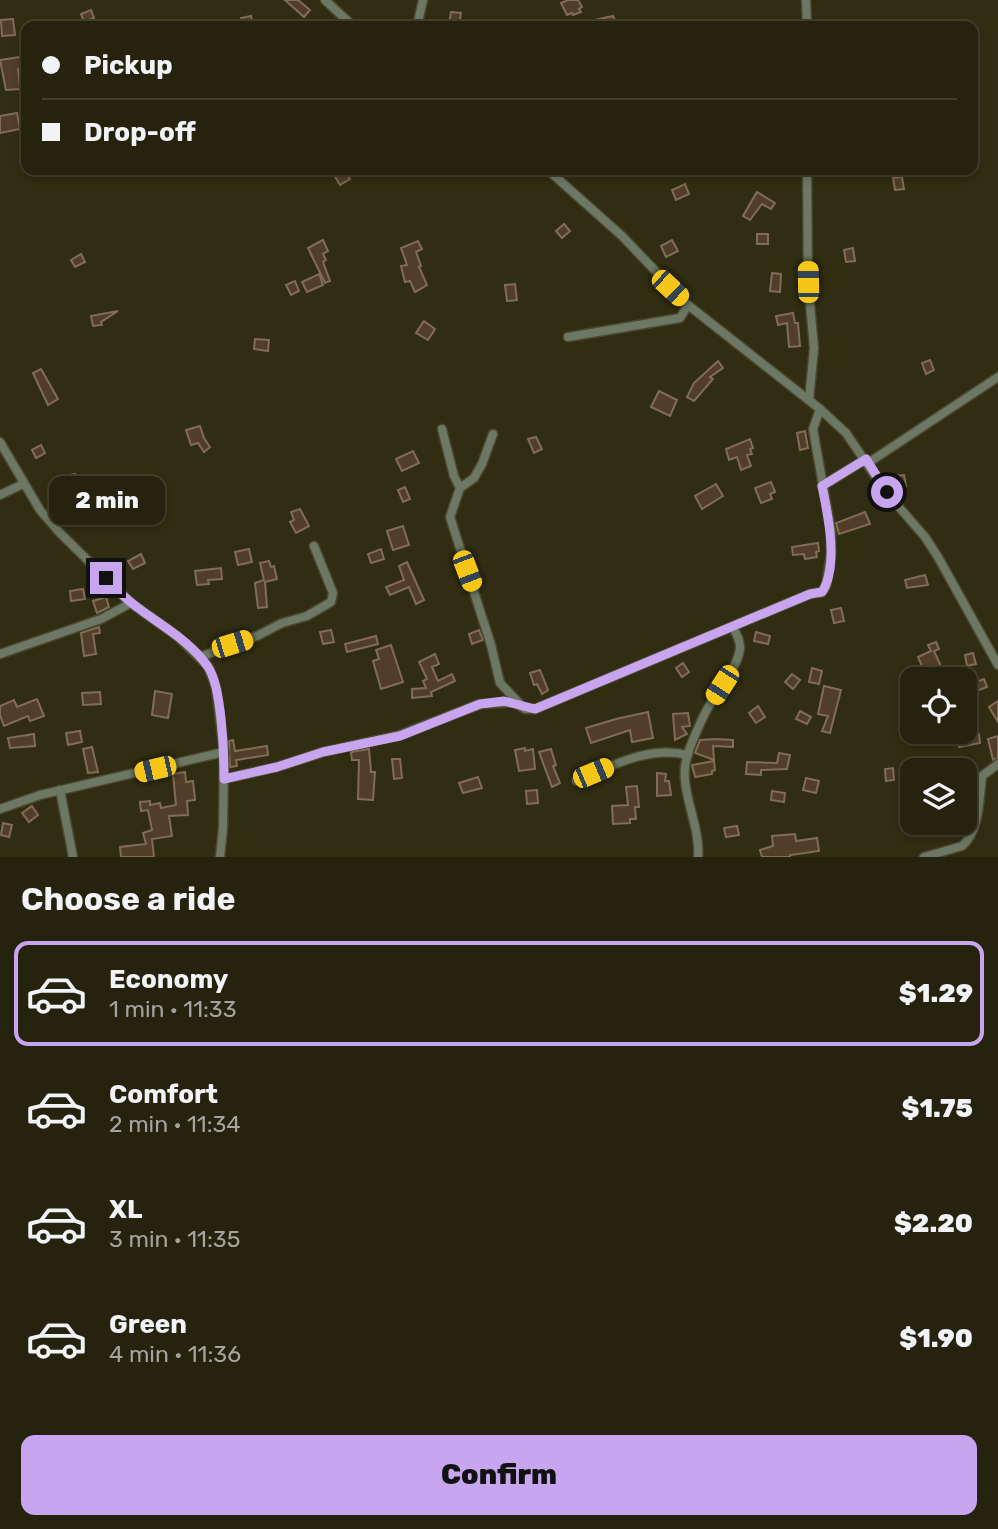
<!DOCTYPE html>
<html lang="en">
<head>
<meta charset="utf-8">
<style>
	body { margin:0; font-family:Rubik,sans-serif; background:#2d2a17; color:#f1f3f6; height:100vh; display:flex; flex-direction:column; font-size:26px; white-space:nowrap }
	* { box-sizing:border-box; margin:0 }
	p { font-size:23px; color:#a3a49e }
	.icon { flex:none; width:38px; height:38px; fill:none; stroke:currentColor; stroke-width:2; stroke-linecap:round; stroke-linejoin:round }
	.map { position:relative; height:857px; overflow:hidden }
	.side { display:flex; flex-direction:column; background:#25220e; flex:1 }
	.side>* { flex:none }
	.guide { position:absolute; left:21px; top:21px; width:957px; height:154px; border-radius:14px; box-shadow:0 4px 10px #0003,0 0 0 2px #423f2e; display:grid; align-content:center; height:154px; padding:0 21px; background:#25220e }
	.fabs { position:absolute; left:900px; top:667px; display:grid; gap:14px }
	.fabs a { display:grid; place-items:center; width:77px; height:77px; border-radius:14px; background:#25220e; box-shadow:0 4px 10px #0003,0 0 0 2px #423f2e; font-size:35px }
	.end { position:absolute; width:32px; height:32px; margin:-16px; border:9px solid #c8a5ef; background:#111; box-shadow:0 0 0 4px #111 }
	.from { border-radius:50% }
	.bubble { position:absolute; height:49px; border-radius:14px; background:#25220e; box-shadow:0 4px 10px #0003,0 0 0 2px #423f2e; font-size:23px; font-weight:800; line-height:49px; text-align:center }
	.car { position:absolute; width:21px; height:42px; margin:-21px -10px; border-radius:9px; box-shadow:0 0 5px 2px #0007; background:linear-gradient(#f5c518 24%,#345 0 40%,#f5c518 0 76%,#345 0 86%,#f5c518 0) }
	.guide b { display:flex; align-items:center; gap:24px; height:66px; font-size:26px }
	.guide b+b { border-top:2px solid #423f2e }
	.guide i { width:18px; height:18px; background:#f1f3f6 }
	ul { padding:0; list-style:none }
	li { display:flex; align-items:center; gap:21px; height:105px; margin:0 14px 10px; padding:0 7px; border:4px solid transparent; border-radius:14px }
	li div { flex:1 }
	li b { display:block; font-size:26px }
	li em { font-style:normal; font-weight:800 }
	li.selected { border-color:#c8a5ef }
	li>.icon { width:63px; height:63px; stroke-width:1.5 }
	h2 { padding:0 21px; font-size:32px; line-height:84px }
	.button { display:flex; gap:14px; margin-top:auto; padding:14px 21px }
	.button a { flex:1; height:80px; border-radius:14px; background:#c8a5ef; color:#111; font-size:28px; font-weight:800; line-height:80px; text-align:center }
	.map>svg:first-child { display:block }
	.building { fill:#513e28; stroke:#816c55; stroke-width:2 }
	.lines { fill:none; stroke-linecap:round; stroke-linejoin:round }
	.minor-casing { stroke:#4c482f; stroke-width:11 }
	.minor { stroke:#6c7864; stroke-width:8 }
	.route { stroke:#c8a5ef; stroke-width:9 }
</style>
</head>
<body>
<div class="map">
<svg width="998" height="857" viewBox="0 0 998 857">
	<rect width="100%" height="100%" fill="#312d12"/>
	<g class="building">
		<polygon points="285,0 298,0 310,10 304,17"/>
		<polygon points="568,0 578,0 582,7 579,9 581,12 573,15 572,13 567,15 561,3"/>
		<polygon points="91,10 94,18 84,22 81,14"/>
		<polygon points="451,12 461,13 459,25 449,23"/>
		<polygon points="251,16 253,26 242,26 241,18"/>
		<polygon points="613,16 616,23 605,26 581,26 581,23"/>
		<polygon points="13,19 15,35 2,36 1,20"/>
		<polygon points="20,57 22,68 18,69 20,89 6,90 0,60"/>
		<polygon points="17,113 20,129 0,133 0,116"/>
		<polygon points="341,170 344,170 350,179 340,185 334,175"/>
		<polygon points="902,177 904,189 895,190 893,178"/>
		<polygon points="685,184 689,194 676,200 672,190"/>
		<polygon points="757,192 775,203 771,209 762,204 750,220 743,216"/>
		<polygon points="564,224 570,231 562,238 556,231"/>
		<rect x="757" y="234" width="11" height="10"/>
		<polygon points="323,240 328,251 323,254 326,260 323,262 330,281 325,283 308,248"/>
		<polygon points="672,240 678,251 666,257 661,246"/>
		<polygon points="418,241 422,249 416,252 421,266 419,267 427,285 415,292 410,281 405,282 401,266 407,265 401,248"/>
		<polygon points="853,248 855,261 846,262 844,250"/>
		<polygon points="81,254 85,262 75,267 71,260"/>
		<polygon points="772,273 781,274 780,292 770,291"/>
		<polygon points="319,274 323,285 307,292 302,282"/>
		<polygon points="295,281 299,291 291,295 286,285"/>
		<polygon points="515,284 517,300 507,301 505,285"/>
		<polygon points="118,311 101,322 102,325 93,326 91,316"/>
		<polygon points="793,313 795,323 798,323 800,346 789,347 787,323 778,325 776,316"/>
		<polygon points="424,321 435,329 428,340 416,333"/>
		<polygon points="255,339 269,340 268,351 254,349"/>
		<polygon points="930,360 934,370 926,374 922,363"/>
		<polygon points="718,361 723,368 710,377 713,379 694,401 687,397 694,383"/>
		<polygon points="41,369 58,399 48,405 33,373"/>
		<polygon points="659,391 677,400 670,416 651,407"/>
		<polygon points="200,426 204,438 210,447 204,452 198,443 191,445 186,430"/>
		<polygon points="805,431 808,448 800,450 797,433"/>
		<polygon points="536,437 542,449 534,453 528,439"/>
		<polygon points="750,439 753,448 750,449 752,454 747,455 751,466 741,470 737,457 729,460 726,449"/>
		<polygon points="41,445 45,453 36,458 32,450"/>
		<polygon points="413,451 419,463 402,471 396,459"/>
		<polygon points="75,474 77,486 67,489 65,476"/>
		<polygon points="904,475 906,486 897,488 895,476"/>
		<polygon points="771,482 775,492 770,494 772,499 761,503 755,488"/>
		<polygon points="716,484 723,496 702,509 695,496"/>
		<polygon points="131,486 132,497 124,498 122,487"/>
		<polygon points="104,487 117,501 107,510 94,496"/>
		<polygon points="405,487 410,499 403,502 398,490"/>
		<polygon points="300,509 309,526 296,533 290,522 294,520 291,512"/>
		<polygon points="865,512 870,524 839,534 836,523"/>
		<polygon points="403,526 409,545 393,550 387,531"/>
		<polygon points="818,543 819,551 816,552 817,557 805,559 804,554 793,555 792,547"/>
		<polygon points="249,549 252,562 238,565 235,552"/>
		<polygon points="381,549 384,559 371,563 368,554"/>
		<polygon points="141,554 145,563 133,569 128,561"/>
		<polygon points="269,561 271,567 274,566 277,579 265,582 267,607 258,608 255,583 264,580 260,563"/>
		<polygon points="407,562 424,600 416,604 409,587 390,595 386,587 404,580 399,566"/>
		<polygon points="221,568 222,579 208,580 209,584 197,585 195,571"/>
		<polygon points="925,575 928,585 907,588 905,580"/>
		<polygon points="83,589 85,599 71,601 70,591"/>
		<polygon points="106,597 109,607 97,613 93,601"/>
		<polygon points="841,608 844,621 834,623 831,610"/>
		<polygon points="99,627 100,633 93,634 96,654 84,656 81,633"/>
		<polygon points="331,630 334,642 323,644 320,632"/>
		<polygon points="479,630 483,640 472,644 469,634"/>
		<polygon points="756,632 770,636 768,644 754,641"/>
		<polygon points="376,636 378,644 347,652 345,644"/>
		<polygon points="936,642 939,649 934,651 941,666 925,673 918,657 931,651 928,645"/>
		<polygon points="391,645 403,682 381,689 373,661 379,659 376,650"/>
		<polygon points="973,653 976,664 967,666 965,655"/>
		<polygon points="435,654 439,664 432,667 438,681 452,674 455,681 431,692 432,696 412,698 412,689 426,688 423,681 427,679 419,662"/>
		<polygon points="683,663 689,672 682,677 676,668"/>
		<polygon points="812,668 822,671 819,684 809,682"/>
		<polygon points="540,670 548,690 542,694 537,684 534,685 530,673"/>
		<polygon points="792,674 800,680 793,689 785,682"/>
		<polygon points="984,679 987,687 964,696 964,686"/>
		<polygon points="824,686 841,690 830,733 822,731 828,716 818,714"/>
		<polygon points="155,691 172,694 168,718 152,715"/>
		<polygon points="100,692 101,704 83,705 82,693"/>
		<polygon points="37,699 44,716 30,721 28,716 4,726 0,715 0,706 14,700 17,707"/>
		<polygon points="998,701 998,722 989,707"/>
		<polygon points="758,706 765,717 756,723 749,713"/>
		<polygon points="800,711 811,717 807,724 796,719"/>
		<polygon points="648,712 653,738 632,742 630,730 591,743 586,728 616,719"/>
		<polygon points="688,713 690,726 682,727 687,734 675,740 673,714"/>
		<polygon points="80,731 82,742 68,745 66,733"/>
		<polygon points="34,734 35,746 10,748 8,738"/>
		<polygon points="979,734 980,743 959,747 958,737"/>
		<polygon points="998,736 998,758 993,760 988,739"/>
		<polygon points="715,739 733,740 733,747 713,746 714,760 695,753 700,740"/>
		<polygon points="233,740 235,751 267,746 268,755 236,760 237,766 230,767 229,741"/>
		<polygon points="92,747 98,772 88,773 83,749"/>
		<polygon points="525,748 525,751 533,749 535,769 519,771 515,750"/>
		<polygon points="369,749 371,772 375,772 373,800 358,799 359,760 352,760 351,752"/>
		<polygon points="551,749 556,765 553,766 560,783 552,787 539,752"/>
		<polygon points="779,753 790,755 787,769 761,770 761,775 746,774 747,762 777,763"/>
		<polygon points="392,759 400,759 402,778 394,779"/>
		<polygon points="714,761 715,770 712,771 712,774 695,777 692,765"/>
		<polygon points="893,768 894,780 886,781 885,769"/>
		<polygon points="185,772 186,782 193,781 195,800 187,801 188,815 169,816 172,836 152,839 154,857 121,857 120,847 146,844 143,833 152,830 148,810 141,811 140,802 150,801 150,805 160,803 161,808 176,805 173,774"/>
		<polygon points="657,773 666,774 665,781 669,781 671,795 657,796"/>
		<polygon points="478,777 482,788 463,793 459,783"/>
		<polygon points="806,778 819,781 816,793 803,790"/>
		<polygon points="637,786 639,807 635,807 636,819 630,819 630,823 613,824 612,806 628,805 626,787"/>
		<polygon points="537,790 538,803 527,804 526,791"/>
		<polygon points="772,791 785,793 784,802 771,800"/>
		<polygon points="32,806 38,815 29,822 22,813"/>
		<polygon points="3,823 12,825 9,837 1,835"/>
		<polygon points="737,826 739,835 726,837 724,828"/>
		<polygon points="795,834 796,841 817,838 819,851 790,855 790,857 762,857 760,850 773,846 772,836"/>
	</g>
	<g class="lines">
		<g class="minor-casing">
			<g id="minor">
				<polyline points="325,0 353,26"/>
				<polyline points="806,0 807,26"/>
				<polyline points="417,26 423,0"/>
				<polyline points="548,170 622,236 688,305 820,409 846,433 886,492 925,537 938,557 998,665"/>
				<polyline points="807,170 808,282 814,348 809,400"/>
				<polyline points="568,337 680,318 688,305"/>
				<polyline points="442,429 454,476 460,488"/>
				<polyline points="493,434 482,464 474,478 460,488 450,517 491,645 500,683 519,703"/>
				<polyline points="0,442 40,510 59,532 131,603 177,636 208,666 216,687 224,752 223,828 220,857"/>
				<polyline points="868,463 998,377"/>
				<polyline points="822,486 866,459"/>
				<polyline points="0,495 23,484"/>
				<polyline points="0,654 101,619 131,603"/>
				<polyline points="200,657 257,636 282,623 307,616 331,602 333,593 314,546"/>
				<polyline points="224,779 277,767 323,752 400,735 480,704 514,702 525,709 535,709 810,594 822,592 826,586 831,554 831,531 813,429 820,409"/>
				<path d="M576 781C611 766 649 745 688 755"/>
				<polyline points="60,790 73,857"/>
				<polyline points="0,809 40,795 224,752"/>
				<path d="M698 857C701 827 679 789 686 761 688 749 703 716 709 706 718 689 738 668 740 648 740 641 737 634 733 628"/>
				<path d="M924 857 962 846C980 831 979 798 982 776L998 764"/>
			</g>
		</g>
		<use href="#minor" class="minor"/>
	</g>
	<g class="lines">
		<path class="route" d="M106 578C114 586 123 597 133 604 158 624 190 640 208 667 222 687 224 753 224 779L277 767 323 752 400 736 480 704 504 701 535 709 810 594 822 592C839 566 828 515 822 486L866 459 887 492"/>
	</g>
</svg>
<div class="fabs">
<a><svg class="icon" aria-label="locate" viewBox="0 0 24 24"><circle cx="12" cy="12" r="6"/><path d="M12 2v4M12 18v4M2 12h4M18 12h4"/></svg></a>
<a><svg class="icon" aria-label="layers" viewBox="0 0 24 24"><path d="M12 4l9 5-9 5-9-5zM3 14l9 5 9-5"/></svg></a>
</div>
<i class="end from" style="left:887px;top:492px"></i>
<i class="end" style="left:106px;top:578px"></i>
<div class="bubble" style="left:49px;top:476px;width:116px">2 min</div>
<i class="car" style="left:808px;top:282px;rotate:359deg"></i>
<i class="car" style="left:670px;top:288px;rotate:133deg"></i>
<i class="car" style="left:467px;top:571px;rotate:159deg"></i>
<i class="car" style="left:232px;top:644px;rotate:73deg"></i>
<i class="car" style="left:722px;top:685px;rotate:213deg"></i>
<i class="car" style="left:155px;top:769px;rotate:257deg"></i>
<i class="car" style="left:593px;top:773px;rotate:67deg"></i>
<div class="guide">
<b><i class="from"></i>Pickup</b>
<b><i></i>Drop-off</b>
</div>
</div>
<section class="side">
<h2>Choose a ride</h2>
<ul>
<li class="selected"><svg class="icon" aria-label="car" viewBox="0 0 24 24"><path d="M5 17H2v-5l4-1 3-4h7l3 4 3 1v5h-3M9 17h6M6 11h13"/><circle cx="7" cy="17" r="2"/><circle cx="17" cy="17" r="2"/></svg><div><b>Economy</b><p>1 min · 11:33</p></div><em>$1.29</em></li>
<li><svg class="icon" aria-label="car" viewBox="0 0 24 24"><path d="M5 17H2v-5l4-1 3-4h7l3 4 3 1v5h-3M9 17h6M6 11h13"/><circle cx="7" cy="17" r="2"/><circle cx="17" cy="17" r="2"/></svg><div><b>Comfort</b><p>2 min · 11:34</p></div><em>$1.75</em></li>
<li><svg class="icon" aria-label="car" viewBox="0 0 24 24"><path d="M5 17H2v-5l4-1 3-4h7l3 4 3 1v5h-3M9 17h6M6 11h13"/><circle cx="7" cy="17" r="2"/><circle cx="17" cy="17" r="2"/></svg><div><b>XL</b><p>3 min · 11:35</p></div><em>$2.20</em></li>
<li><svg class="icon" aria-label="car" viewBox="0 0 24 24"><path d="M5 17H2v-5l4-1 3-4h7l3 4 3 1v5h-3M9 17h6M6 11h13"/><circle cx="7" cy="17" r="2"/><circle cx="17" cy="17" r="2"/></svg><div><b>Green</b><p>4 min · 11:36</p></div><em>$1.90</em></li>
</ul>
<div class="button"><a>Confirm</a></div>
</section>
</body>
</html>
